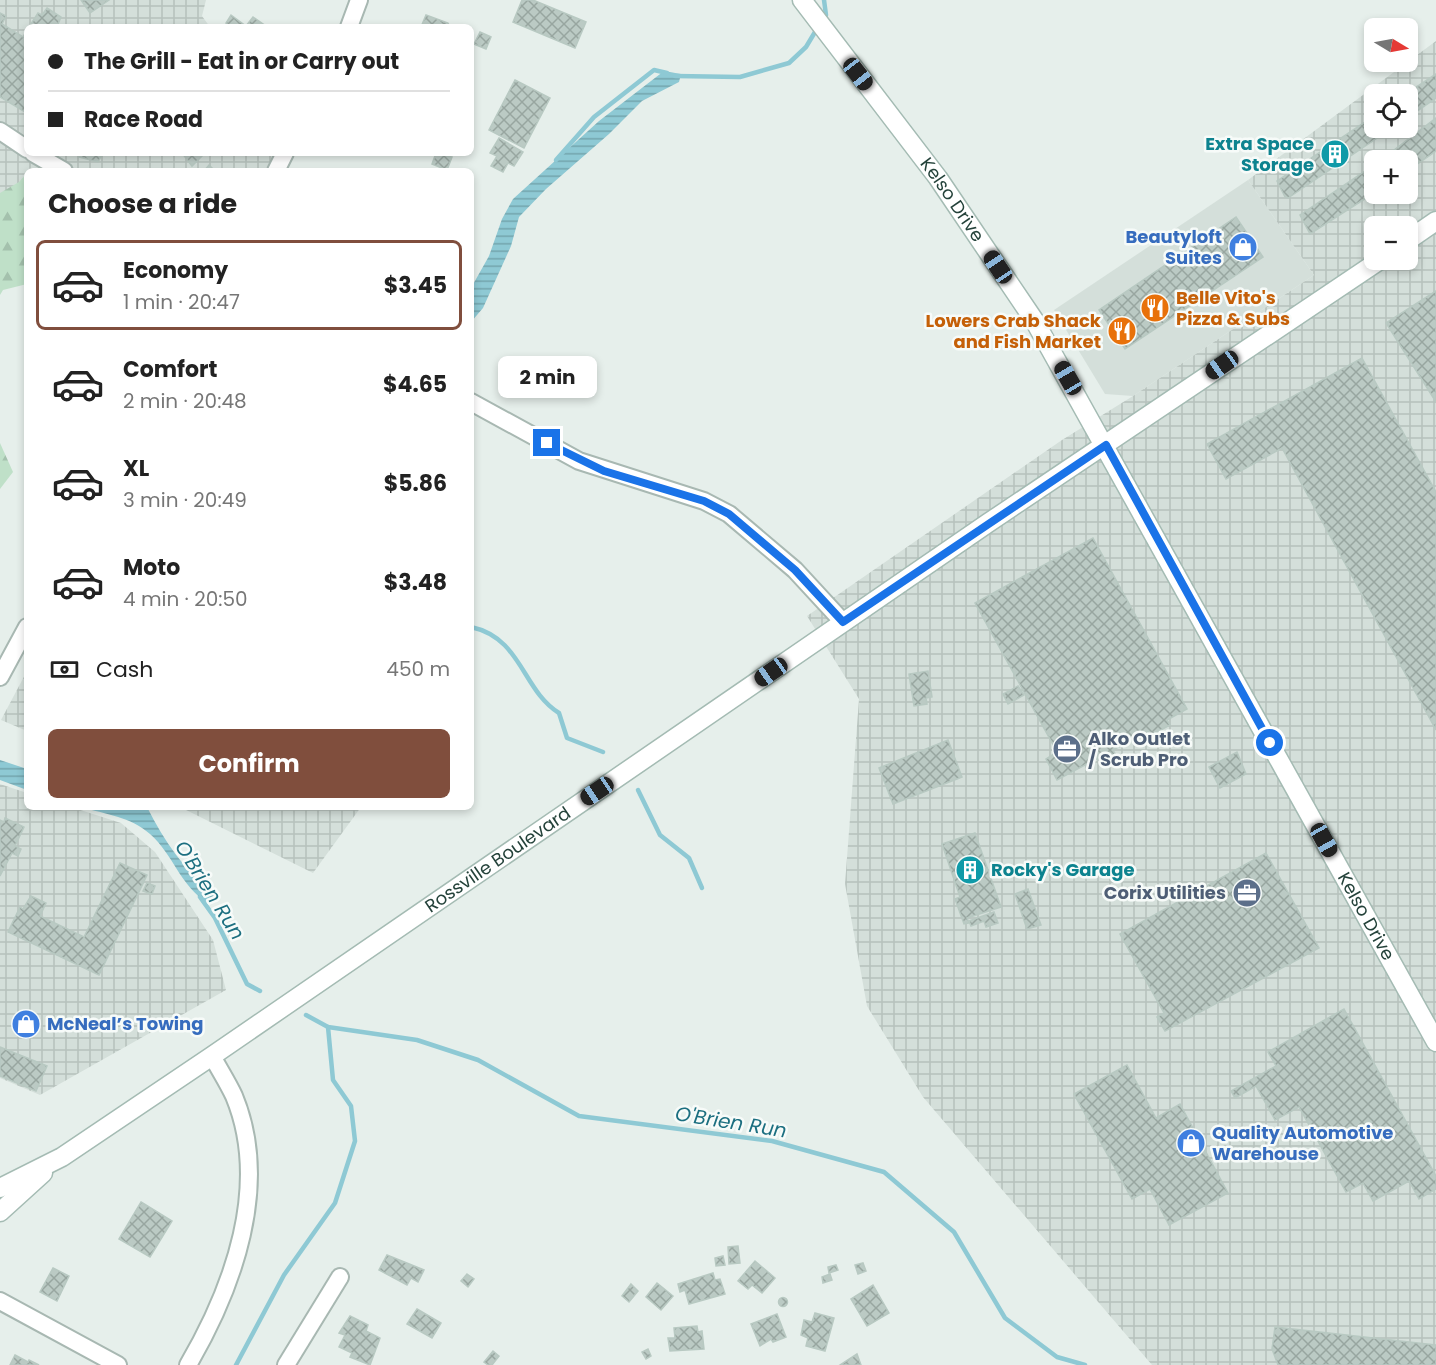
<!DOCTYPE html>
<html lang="en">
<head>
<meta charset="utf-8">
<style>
	body { margin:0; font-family:Poppins,sans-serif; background:#f2f2f2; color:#222; height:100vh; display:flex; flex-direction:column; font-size:22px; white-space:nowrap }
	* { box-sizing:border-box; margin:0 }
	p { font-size:20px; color:#767676 }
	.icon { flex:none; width:33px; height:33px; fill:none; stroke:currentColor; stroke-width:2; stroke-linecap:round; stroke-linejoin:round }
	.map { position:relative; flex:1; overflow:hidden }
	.sheet { position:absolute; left:24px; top:168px; width:450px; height:642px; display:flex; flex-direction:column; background:#fff; border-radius:9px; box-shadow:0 3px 9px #0003 }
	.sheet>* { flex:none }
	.banner { position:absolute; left:24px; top:24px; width:450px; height:132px; border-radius:9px; box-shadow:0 3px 9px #0003; display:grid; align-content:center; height:132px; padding:0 24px; background:#fff }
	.needle { width:39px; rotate:100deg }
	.controls { position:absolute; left:1364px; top:18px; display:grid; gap:12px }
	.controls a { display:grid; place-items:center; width:54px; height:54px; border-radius:9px; background:#fff; box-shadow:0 3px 9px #0003; font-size:30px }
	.end { position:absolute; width:27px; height:27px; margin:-14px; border:8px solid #1a73e8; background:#fff; box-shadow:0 0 0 3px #fff }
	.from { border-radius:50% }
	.bubble { position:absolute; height:42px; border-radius:9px; background:#fff; box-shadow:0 3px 9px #0003; font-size:20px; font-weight:700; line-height:42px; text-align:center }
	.car { position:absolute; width:18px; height:36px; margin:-18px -9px; border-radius:8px; box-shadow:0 0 4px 2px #0007; background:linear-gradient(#222 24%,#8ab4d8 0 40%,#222 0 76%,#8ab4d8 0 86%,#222 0) }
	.banner b { display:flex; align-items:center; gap:21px; height:57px; font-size:22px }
	.banner b+b { border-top:2px solid #e0e0e0 }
	.banner i { width:15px; height:15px; background:#222 }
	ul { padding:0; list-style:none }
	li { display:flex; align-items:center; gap:18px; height:90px; margin:0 12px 9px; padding:0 12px; border:3px solid transparent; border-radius:9px }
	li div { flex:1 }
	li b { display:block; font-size:22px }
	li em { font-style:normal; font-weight:700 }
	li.active { border-color:#804e3d }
	li>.icon { width:54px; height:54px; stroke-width:1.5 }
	h2 { padding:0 24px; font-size:27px; line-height:72px }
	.pay { display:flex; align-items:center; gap:15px; height:66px; padding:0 24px; font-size:22px }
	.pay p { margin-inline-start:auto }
	.action { display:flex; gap:12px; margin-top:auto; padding:12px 24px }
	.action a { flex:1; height:69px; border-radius:9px; background:#804e3d; color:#fff; font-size:24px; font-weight:700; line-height:69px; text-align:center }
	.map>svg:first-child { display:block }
	.built { fill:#d4dfda }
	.industrial { fill:url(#industrial-grid); fill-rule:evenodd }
	.forest { fill:url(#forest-firs) }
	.water { fill:url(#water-rules) }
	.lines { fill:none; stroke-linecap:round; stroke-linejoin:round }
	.stream { stroke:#8ec9d4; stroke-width:4.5 }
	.building { fill:url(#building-cross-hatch); stroke:#b8c9c2; stroke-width:1.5 }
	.street-casing { stroke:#a8b8b2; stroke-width:20 }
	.secondary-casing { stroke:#a4bbb3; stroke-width:21 }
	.street { stroke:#fff; stroke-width:16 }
	.secondary { stroke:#fff; stroke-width:18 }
	.route { stroke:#1a73e8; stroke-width:8 }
	.labels { text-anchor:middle; stroke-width:5; stroke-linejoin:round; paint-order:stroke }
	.culture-label { font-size:18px; font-weight:bold; fill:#0d838f; stroke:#f7fbf9; text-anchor:end }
	.street-label { font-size:18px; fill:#24423a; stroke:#f7fbf9 }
	.shop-label { font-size:18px; font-weight:bold; fill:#366cbe; stroke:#f7fbf9; text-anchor:start }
	.food-label { font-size:18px; font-weight:bold; fill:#c56008; stroke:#f7fbf9; text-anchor:start }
	.service-label { font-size:18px; font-weight:bold; fill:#4e5e75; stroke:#f7fbf9; text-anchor:start }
	.water-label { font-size:20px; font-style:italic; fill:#1c6f80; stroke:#f7fbf9 }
</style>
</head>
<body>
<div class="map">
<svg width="1436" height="1365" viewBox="0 0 1436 1365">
	<defs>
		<pattern id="industrial-grid" width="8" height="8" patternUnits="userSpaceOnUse" patternTransform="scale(1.5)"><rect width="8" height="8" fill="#d4dfda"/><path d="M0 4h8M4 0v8" fill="none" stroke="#b6c1bc"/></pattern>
		<pattern id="forest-firs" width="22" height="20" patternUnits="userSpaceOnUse" patternTransform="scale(1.5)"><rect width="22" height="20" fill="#bfe0c8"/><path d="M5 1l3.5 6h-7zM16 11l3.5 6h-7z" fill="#a4c1ad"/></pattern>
		<pattern id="water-rules" width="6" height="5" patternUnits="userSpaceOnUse" patternTransform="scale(1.5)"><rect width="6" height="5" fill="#8ec9d4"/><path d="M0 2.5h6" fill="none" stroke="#74a5ad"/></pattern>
		<pattern id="building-cross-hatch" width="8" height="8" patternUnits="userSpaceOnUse" patternTransform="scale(1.5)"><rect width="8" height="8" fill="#bbcac4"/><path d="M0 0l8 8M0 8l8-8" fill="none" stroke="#98a6a0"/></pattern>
	</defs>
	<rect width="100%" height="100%" fill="#e6efeb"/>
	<polygon class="built" points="1248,180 1314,275 1133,396 1105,394 1054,310"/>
	<g class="industrial">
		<polygon points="0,0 206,0 202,16 210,27 27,27 27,153 275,153 266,171 27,171 27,194 0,245"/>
		<path d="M1436 41V1365H1152L923 1097 867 1006 845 884 859 699 807 616 1062 440 1133 396 1314 275 1248 180ZM1374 94H1407V128H1374ZM1374 160H1407V194H1374ZM1374 226H1407V260H1374Z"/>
		<polygon points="27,671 27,731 1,720"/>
		<polygon points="0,784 27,793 27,807 71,807 121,823 155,852 213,940 226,990 40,1095 0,1078"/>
		<polygon points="180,807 361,807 313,873"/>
	</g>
	<g class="forest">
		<polygon points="27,173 27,284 3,290 0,295 0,193 19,182"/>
		<polygon points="0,443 13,472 0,489"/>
	</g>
	<g class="water">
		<polygon points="664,71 681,74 679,82 642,101 609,134 546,189 519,217 511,246 483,308 471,322 471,288 489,256 502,219 513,199 599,121"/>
		<polygon points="0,760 27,769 27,790 0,780"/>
		<path d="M81 807H147C164 841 185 871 214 895L209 904C179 885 174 855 150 834 131 817 105 814 81 807Z"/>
	</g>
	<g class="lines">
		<g class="stream">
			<polyline points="823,20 826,15 824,0"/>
			<polyline points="675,76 740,77 789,63 806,47 818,27"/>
			<polyline points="556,160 594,117 654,70 667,73"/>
			<path d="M471 627C522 638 522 690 559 713L567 738 603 752"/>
			<polyline points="638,790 660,835 689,858 702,888"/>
			<polyline points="200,897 215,918 247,984 260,991"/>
			<polyline points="306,1015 328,1027 417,1040 478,1060 579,1116 772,1141 884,1172 954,1232 1005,1318 1057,1357 1085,1365"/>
			<polyline points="236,1365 284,1275 335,1203 355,1141 351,1106 333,1080 328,1027"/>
		</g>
	</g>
	<g class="building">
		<polygon points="81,0 109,0 90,13"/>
		<polygon points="522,0 533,0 586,22 575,48 513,22"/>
		<polygon points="47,8 61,17 58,24 63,27 29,27 38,13 42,15"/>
		<polygon points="0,13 6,16 2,24 23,37 27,30 25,112 0,97"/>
		<polygon points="231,15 246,26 253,17 266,26 231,27 226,23"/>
		<polygon points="426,15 448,23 450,27 421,27"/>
		<polygon points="480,32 491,37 486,49 474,44"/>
		<polygon points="1436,74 1436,98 1407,118 1406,94"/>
		<polygon points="515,80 550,98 524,148 489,130"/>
		<polygon points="1374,116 1374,128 1392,128 1288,198 1285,197 1277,181"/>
		<polygon points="1436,118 1436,151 1407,171 1407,160 1381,160"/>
		<polygon points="499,138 523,152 514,166 508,163 503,172 491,166 497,156 490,153"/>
		<polygon points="81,153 80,153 103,153 98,162 79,157"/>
		<polygon points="182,153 199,153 202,156 192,166"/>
		<polygon points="436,153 452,157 447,170 432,164"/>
		<polygon points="209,165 215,171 204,171"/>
		<polygon points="1374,165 1374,193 1310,234 1300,215"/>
		<polygon points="1236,217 1263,257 1125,349 1099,310"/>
		<polygon points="1436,291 1436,402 1386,323"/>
		<polygon points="1362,358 1436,492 1436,730 1282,448 1226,479 1207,444"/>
		<polygon points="1093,538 1187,709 1167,720 1170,725 1150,736 1148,731 1113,750 1117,757 1102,765 1098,758 1057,780 1046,759 1057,752 975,603"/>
		<polygon points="928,671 932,697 926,698 927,704 914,706 909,674"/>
		<polygon points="1018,686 1024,695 1008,704 1003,694"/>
		<polygon points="948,740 962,777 893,804 879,768"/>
		<polygon points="1237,752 1246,774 1220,788 1209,767"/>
		<polygon points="5,818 24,827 15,846 21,849 18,856 12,853 0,876 0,820 4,822"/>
		<polygon points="975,833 1001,907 967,918 969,923 964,924 955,899 960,897 942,844"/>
		<polygon points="1266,853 1319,948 1165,1031 1157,1017 1164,1013 1120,934"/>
		<polygon points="120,863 147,875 99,975 8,932 20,907 23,909 31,896 46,903 40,916 84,937"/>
		<polygon points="147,883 155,886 152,894 143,891"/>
		<polygon points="1028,889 1041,925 1027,929 1015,894"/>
		<polygon points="994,912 998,923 986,927 984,921 971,926 969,921"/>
		<polygon points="1344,1009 1436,1176 1436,1189 1419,1199 1409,1181 1373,1201 1363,1183 1346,1192 1299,1107 1275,1120 1256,1086 1235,1098 1231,1091 1276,1066 1268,1052"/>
		<polygon points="0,1047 47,1066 36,1091 0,1076"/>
		<polygon points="1127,1065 1156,1118 1180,1104 1228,1193 1169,1225 1150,1189 1132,1199 1074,1094"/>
		<polygon points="141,1202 172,1221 150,1257 119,1239"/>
		<polygon points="738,1246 740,1263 729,1264 728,1247"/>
		<polygon points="387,1255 424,1270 418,1282 411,1278 407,1285 379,1270"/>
		<polygon points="723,1256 725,1265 716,1266 715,1258"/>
		<polygon points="755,1261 775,1278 762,1293 752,1285 748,1289 738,1281"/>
		<polygon points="863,1263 866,1271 858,1274 855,1265"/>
		<polygon points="836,1265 838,1270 829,1273 828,1267"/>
		<polygon points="53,1268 69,1276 57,1301 40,1292"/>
		<polygon points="713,1273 715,1280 720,1279 725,1294 689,1304 685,1290 680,1292 678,1284"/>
		<polygon points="467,1274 474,1279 468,1287 461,1281"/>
		<polygon points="830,1274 832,1280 823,1283 822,1277"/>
		<polygon points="657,1283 673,1296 661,1310 646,1297"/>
		<polygon points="631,1284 638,1291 629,1302 622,1296"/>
		<polygon points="873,1285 889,1313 867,1326 851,1299"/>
		<circle cx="783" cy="1302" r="4.5"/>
		<polygon points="417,1309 441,1323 432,1338 407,1324"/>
		<polygon points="815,1313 834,1318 825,1351 806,1346 808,1338 801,1335 804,1320 812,1322"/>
		<polygon points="777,1314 786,1337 773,1342 771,1339 760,1346 751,1324"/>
		<polygon points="350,1316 368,1325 366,1331 380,1338 370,1365 350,1357 352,1353 339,1347 345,1335 339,1333"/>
		<polygon points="697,1326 698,1332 702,1331 704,1349 670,1351 668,1338 675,1338 674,1328"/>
		<polygon points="1275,1327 1436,1345 1436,1365 1278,1365 1272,1349"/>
		<polygon points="648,1349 651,1356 646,1359 642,1352"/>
		<polygon points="493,1351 499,1356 492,1365 488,1365 484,1362"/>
		<polygon points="857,1354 861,1365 840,1365"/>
		<polygon points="15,1355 28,1362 29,1360 39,1365 10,1365"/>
	</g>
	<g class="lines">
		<g class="street-casing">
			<g id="street">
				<polyline points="349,27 359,0"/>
				<polyline points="0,131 27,149"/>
				<polyline points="33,153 64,171"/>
				<polyline points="276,171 285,153"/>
				<polyline points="471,402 579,461 704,501 729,514 795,570 843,622"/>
				<polyline points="0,677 27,627"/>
				<polyline points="0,1301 118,1365"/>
				<path d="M188 1365C233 1288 271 1185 234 1096 228 1083 219 1069 212 1056"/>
				<polyline points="286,1365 340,1277"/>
			</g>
		</g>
		<g class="secondary-casing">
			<g id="secondary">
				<path id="s1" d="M802 0 938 178 1034 320 1436 1042"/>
				<polyline points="1407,241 1436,221"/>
				<path id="s2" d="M0 1188 62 1157 212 1056 988 523 1380 260"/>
				<polyline points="0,1212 43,1173"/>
			</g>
		</g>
		<use href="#street" class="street"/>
		<use href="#secondary" class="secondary"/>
	</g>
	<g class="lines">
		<polyline class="route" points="547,443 604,471 704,501 729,514 795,570 843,622 1106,445 1270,743"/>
	</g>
	<defs>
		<g id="building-disc" transform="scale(1.5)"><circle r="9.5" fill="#0f9aa8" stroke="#f7fbf9"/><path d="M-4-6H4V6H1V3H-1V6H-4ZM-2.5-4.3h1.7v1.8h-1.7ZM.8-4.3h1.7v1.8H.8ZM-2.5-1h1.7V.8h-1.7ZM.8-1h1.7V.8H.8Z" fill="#fff"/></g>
		<g id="shop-disc" transform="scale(1.5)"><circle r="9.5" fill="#3f7fe0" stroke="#f7fbf9"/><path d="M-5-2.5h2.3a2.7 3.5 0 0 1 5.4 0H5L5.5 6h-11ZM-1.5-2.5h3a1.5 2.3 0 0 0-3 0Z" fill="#fff"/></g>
		<g id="restaurant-disc" transform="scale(1.5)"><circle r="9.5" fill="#e8710a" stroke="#f7fbf9"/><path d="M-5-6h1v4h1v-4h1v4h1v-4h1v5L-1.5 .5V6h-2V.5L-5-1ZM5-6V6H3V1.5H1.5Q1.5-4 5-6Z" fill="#fff"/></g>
		<g id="office-disc" transform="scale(1.5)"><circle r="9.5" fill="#5c6f8a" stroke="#f7fbf9"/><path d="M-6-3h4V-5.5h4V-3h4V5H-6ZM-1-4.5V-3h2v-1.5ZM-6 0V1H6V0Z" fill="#fff"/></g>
	</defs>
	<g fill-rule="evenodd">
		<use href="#building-disc" x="1335" y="154"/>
		<use href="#shop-disc" x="1243" y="247"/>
		<use href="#restaurant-disc" x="1155" y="308"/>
		<use href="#restaurant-disc" x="1122" y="331"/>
		<use href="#office-disc" x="1067" y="749"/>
		<use href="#building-disc" x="970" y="870"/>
		<use href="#office-disc" x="1247" y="893"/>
		<use href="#shop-disc" x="26" y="1024"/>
		<use href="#shop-disc" x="1191" y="1143"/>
	</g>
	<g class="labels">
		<g class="culture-label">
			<text x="1314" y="150">Extra Space<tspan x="1314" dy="21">Storage</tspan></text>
			<text x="991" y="876" text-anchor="start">Rocky's Garage</text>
		</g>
		<g class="street-label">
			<text dy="6" stroke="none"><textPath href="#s1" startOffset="250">Kelso Drive</textPath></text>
			<text dy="6" stroke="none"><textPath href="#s2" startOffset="597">Rossville Boulevard</textPath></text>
			<text dy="6" stroke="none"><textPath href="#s1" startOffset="1078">Kelso Drive</textPath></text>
		</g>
		<g class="shop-label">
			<text x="1222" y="243" text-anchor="end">Beautyloft<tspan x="1222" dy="21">Suites</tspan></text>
			<text x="47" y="1030">McNeal’s Towing</text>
			<text x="1212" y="1139">Quality Automotive<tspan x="1212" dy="21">Warehouse</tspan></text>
		</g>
		<g class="food-label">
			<text x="1176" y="304">Belle Vito's<tspan x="1176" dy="21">Pizza &amp; Subs</tspan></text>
			<text x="1101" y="327" text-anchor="end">Lowers Crab Shack<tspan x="1101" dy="21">and Fish Market</tspan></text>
		</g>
		<g class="service-label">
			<text x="1088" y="745">Alko Outlet<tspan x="1088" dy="21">/ Scrub Pro</tspan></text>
			<text x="1226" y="899" text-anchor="end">Corix Utilities</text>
		</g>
		<g class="water-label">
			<text transform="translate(210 890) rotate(58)" y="7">O'Brien Run</text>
			<text transform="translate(731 1122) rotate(9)" y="7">O'Brien Run</text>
		</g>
	</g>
</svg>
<div class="controls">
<a><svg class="needle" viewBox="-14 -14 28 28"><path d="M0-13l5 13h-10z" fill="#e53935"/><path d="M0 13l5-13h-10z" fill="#767676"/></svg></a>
<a><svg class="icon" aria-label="locate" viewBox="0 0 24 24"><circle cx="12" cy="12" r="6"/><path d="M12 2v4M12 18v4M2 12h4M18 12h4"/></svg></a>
<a>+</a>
<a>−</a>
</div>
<i class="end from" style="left:1270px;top:743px"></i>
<i class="end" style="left:547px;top:443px"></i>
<div class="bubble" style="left:498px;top:356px;width:99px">2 min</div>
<i class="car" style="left:858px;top:74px;rotate:142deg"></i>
<i class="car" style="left:998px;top:267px;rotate:326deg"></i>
<i class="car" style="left:1222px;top:365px;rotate:235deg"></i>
<i class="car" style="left:1068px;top:378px;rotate:330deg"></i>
<i class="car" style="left:771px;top:672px;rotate:235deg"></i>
<i class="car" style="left:597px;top:791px;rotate:236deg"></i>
<i class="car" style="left:1324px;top:840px;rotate:151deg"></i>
<div class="banner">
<b><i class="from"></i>The Grill - Eat in or Carry out</b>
<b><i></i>Race Road</b>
</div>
<section class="sheet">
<h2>Choose a ride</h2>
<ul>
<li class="active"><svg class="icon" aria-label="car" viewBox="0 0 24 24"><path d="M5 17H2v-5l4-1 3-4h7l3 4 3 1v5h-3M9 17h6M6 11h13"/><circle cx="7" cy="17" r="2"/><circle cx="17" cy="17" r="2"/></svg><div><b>Economy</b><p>1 min · 20:47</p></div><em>$3.45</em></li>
<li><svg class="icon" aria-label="car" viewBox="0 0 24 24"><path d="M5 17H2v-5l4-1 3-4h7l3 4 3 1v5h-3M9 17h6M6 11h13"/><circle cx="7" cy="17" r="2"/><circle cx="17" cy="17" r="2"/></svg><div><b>Comfort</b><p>2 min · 20:48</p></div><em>$4.65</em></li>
<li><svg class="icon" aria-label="car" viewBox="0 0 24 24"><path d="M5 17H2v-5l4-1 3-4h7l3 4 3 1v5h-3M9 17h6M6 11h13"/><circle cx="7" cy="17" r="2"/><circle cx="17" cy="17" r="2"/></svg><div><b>XL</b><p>3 min · 20:49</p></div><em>$5.86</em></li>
<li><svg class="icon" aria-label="car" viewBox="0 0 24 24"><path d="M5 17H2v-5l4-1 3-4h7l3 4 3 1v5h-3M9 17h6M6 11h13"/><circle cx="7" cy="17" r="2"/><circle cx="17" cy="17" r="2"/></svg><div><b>Moto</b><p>4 min · 20:50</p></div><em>$3.48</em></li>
</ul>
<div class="pay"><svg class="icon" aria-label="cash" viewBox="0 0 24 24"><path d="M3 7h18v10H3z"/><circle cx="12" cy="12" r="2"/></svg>Cash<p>450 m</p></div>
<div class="action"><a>Confirm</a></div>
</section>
</div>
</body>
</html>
